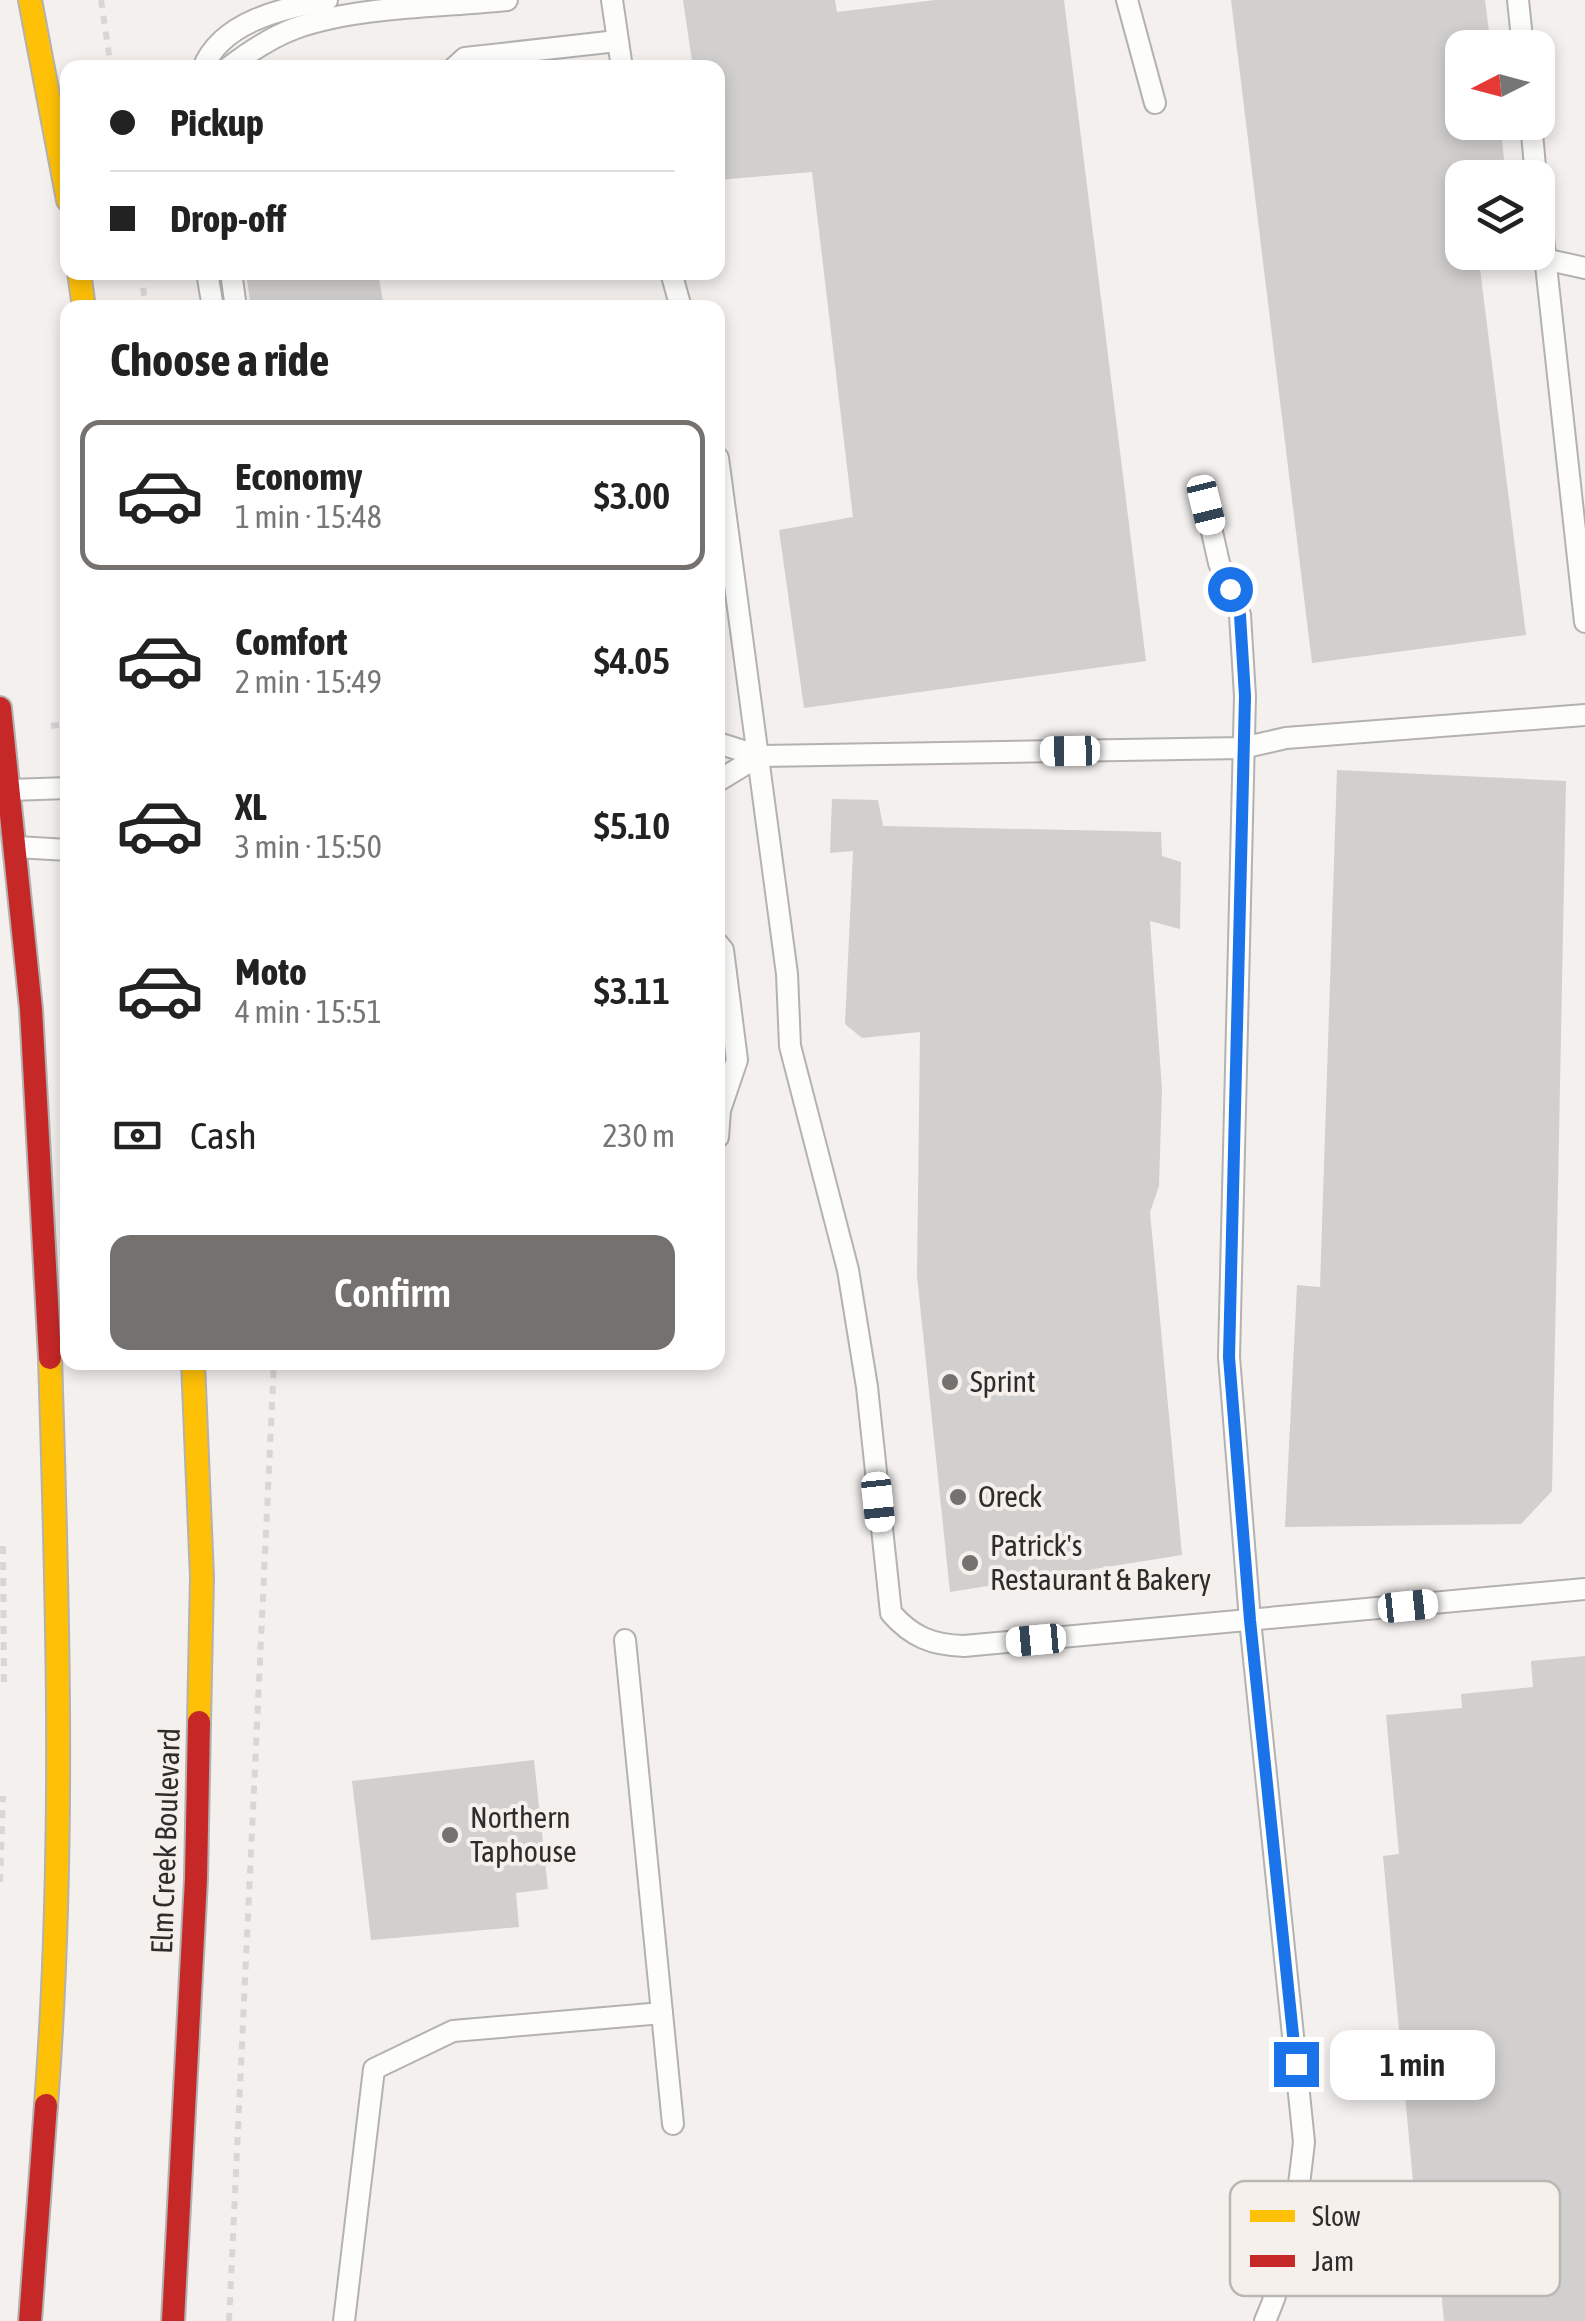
<!DOCTYPE html>
<html lang="en">
<head>
<meta charset="utf-8">
<style>
	body { margin:0; font-family:"Asap Condensed",sans-serif; background:#f6f6f6; color:#222; height:100vh; display:flex; flex-direction:column; font-size:38px; white-space:nowrap }
	* { box-sizing:border-box; margin:0 }
	p { font-size:32px; color:#767676 }
	.icon { flex:none; width:55px; height:55px; fill:none; stroke:currentColor; stroke-width:2; stroke-linecap:round; stroke-linejoin:round }
	.map { position:relative; flex:1; overflow:hidden }
	.drawer { position:absolute; left:60px; top:300px; width:665px; height:1070px; display:flex; flex-direction:column; background:#fff; border-radius:20px; box-shadow:0 5px 15px #0003 }
	.drawer>* { flex:none }
	.hud { position:absolute; left:60px; top:60px; width:665px; height:220px; border-radius:20px; box-shadow:0 5px 15px #0003; display:grid; align-content:center; height:220px; padding:0 50px; background:#fff }
	.needle { width:65px; rotate:264deg }
	.tools { position:absolute; left:1445px; top:30px; display:grid; gap:20px }
	.tools a { display:grid; place-items:center; width:110px; height:110px; border-radius:20px; background:#fff; box-shadow:0 5px 15px #0003; font-size:50px }
	.end { position:absolute; width:45px; height:45px; margin:-22px; border:12px solid #1a73e8; background:#fff; box-shadow:0 0 0 5px #fff }
	.from { border-radius:50% }
	.bubble { position:absolute; height:70px; border-radius:20px; background:#fff; box-shadow:0 5px 15px #0003; font-size:32px; font-weight:600; line-height:70px; text-align:center }
	.car { position:absolute; width:30px; height:60px; margin:-30px -15px; border-radius:12px; box-shadow:0 0 8px 2px #0007; background:linear-gradient(#fff 24%,#345 0 40%,#fff 0 76%,#345 0 86%,#fff 0) }
	.hud b { display:flex; align-items:center; gap:35px; height:95px; font-size:38px }
	.hud b+b { border-top:2px solid #e0e0e0 }
	.hud i { width:25px; height:25px; background:#222 }
	ul { padding:0; list-style:none }
	li { display:flex; align-items:center; gap:30px; height:150px; margin:0 20px 15px; padding:0 30px; border:5px solid transparent; border-radius:20px }
	li div { flex:1 }
	li b { display:block; font-size:38px }
	li em { font-style:normal; font-weight:600 }
	li.on { border-color:#74716f }
	li>.icon { width:90px; height:90px; stroke-width:1.5 }
	h2 { padding:0 50px; font-size:45px; line-height:120px }
	.pay { display:flex; align-items:center; gap:25px; height:110px; padding:0 50px; font-size:38px }
	.pay p { margin-inline-start:auto }
	.button { display:flex; gap:20px; margin-top:auto; padding:20px 50px }
	.button a { flex:1; height:115px; border-radius:20px; background:#74716f; color:#fff; font-size:40px; font-weight:600; line-height:115px; text-align:center }
	.map>svg:first-child { display:block }
	.building { fill:#d1d0ce }
	.lines { fill:none; stroke-linecap:round; stroke-linejoin:round }
	.lane-casing { stroke:#b4b2b0; stroke-width:24 }
	.slow-casing { stroke:#b4b2b0; stroke-width:26 }
	.jam-casing { stroke:#b4b2b0; stroke-width:26 }
	.path { stroke:#d8d7d7; stroke-width:6; stroke-dasharray:8 8; stroke-linecap:butt }
	.lane { stroke:#fdfdfc; stroke-width:20 }
	.slow { stroke:#ffc107; stroke-width:22 }
	.jam { stroke:#c62828; stroke-width:22 }
	.route { stroke:#1a73e8; stroke-width:12 }
	.poi-dot { fill:#74716f; stroke:#f5f0ec; stroke-width:4 }
	.labels { text-anchor:middle; stroke-width:8; stroke-linejoin:round; paint-order:stroke }
	.poi-label { font-size:30px; fill:#2f2d2b; stroke:#f5f0ec; text-anchor:start }
	.street-label { font-size:30px; fill:#2f2d2b; stroke:#f5f0ec }
	.key { fill:#f5f0ec; stroke:#bab6b2; stroke-width:2.5 }
	.key-label { font-size:28px; fill:#2f2d2b }
</style>
</head>
<body>
<div class="map">
<svg width="1585" height="2321" viewBox="0 0 1585 2321">
	<rect width="100%" height="100%" fill="#f3f0ee"/>
	<g class="building">
		<polygon points="683,0 835,0 837,12 935,0 1064,0 1146,661 804,708 779,530 853,517 812,172 718,180 718,68 693,68"/>
		<polygon points="1231,0 1485,0 1491,48 1462,48 1462,122 1500,122 1506,178 1462,178 1462,252 1515,252 1516,263 1480,269 1526,635 1312,663"/>
		<polygon points="246,272 378,272 384,308 251,308"/>
		<polygon points="1337,770 1566,781 1552,1491 1521,1524 1285,1527 1297,1285 1320,1287"/>
		<polygon points="832,799 878,800 883,826 1161,832 1162,856 1181,862 1180,929 1150,921 1162,1089 1159,1186 1150,1212 1182,1555 950,1592 917,1276 920,1032 862,1038 845,1024 853,851 830,853"/>
		<polygon points="1585,1656 1585,2321 1444,2321 1440,2278 1422,2279 1383,1856 1399,1854 1386,1715 1462,1708 1461,1694 1533,1687 1531,1661"/>
		<polygon points="534,1760 548,1889 516,1893 519,1927 371,1940 352,1781"/>
	</g>
	<g class="lines">
		<g class="lane-casing">
			<g id="lane">
				<polyline points="612,0 622,68"/>
				<polyline points="1127,0 1155,103"/>
				<polyline points="1518,0 1523,48"/>
				<path d="M203 68C222 21 282 9 327 0"/>
				<path d="M228 68C249 52 271 37 296 28 358 6 441 7 507 0"/>
				<polyline points="454,68 465,58 617,41"/>
				<polyline points="1531,122 1536,178"/>
				<polyline points="1538,192 1585,622"/>
				<polyline points="1544,259 1585,268"/>
				<polyline points="207,272 213,308"/>
				<polyline points="231,272 236,308"/>
				<polyline points="671,272 681,308"/>
				<path d="M718 458 787 974 790 1046 848 1270 867 1387 891 1613C912 1637 932 1645 964 1646L1585 1589"/>
				<path d="M1206 505 1219 563 1240 615 1245 696 1229 1357 1250 1620 1304 2142C1297 2204 1291 2263 1265 2321"/>
				<polyline points="718,743 759,756 1242,748 1286,738 1585,715"/>
				<polyline points="718,781 759,756"/>
				<polyline points="10,790 68,788"/>
				<polyline points="17,847 68,850"/>
				<polyline points="718,944 723,950 737,1060 720,1110 718,1137"/>
				<polyline points="662,2013 673,2124"/>
				<polyline points="344,2321 374,2069 453,2031 662,2013 625,1640"/>
			</g>
		</g>
		<g class="slow-casing">
			<g id="slow">
				<polyline points="30,0 68,200"/>
				<polyline points="79,272 84,308"/>
				<polyline points="193,1362 202,1577 199,1722"/>
				<path d="M46 2105C65 1857 58 1607 50 1358"/>
			</g>
		</g>
		<g class="jam-casing">
			<g id="jam">
				<polyline points="0,708 31,1009 50,1358"/>
				<polyline points="30,2321 46,2105"/>
				<polyline points="173,2321 196,1879 199,1722"/>
			</g>
		</g>
		<g class="path">
			<polyline points="101,0 111,68"/>
			<polyline points="141,272 146,308"/>
			<polyline points="51,726 68,724"/>
			<polyline points="3,1546 4,1689"/>
			<polyline points="0,1882 3,1796"/>
			<polyline points="229,2321 274,1362"/>
		</g>
		<use href="#lane" class="lane"/>
		<use href="#slow" class="slow"/>
		<use href="#jam" class="jam"/>
	</g>
	<g class="lines">
		<polyline class="route" points="1230,589 1240,615 1245,696 1229,1357 1250,1620 1296,2064"/>
	</g>
	<g class="poi-dot">
		<circle cx="950" cy="1382" r="10"/>
		<circle cx="958" cy="1497" r="10"/>
		<circle cx="970" cy="1563" r="10"/>
		<circle cx="450" cy="1835" r="10"/>
	</g>
	<g class="labels">
		<g class="poi-label">
			<text x="970" y="1392">Sprint</text>
			<text x="978" y="1507">Oreck</text>
			<text x="990" y="1556">Patrick's<tspan x="990" dy="34">Restaurant &amp; Bakery</tspan></text>
			<text x="470" y="1828">Northern<tspan x="470" dy="34">Taphouse</tspan></text>
		</g>
		<g class="street-label">
			<text transform="translate(166 1841) rotate(-88)" y="10">Elm Creek Boulevard</text>
		</g>
	</g>
	<rect x="1230" y="2181" width="330" height="115" rx="15" class="key"/>
	<rect x="1250" y="2210" width="45" height="12" fill="#ffc107"/>
	<rect x="1250" y="2255" width="45" height="12" fill="#c62828"/>
	<g class="key-label">
		<text x="1312" y="2226">Slow</text>
		<text x="1312" y="2271">Jam</text>
	</g>
</svg>
<div class="tools">
<a><svg class="needle" viewBox="-14 -14 28 28"><path d="M0-13l5 13h-10z" fill="#e53935"/><path d="M0 13l5-13h-10z" fill="#767676"/></svg></a>
<a><svg class="icon" aria-label="layers" viewBox="0 0 24 24"><path d="M12 4l9 5-9 5-9-5zM3 14l9 5 9-5"/></svg></a>
</div>
<i class="end from" style="left:1230px;top:589px"></i>
<i class="end" style="left:1296px;top:2064px"></i>
<div class="bubble" style="left:1330px;top:2030px;width:165px">1 min</div>
<i class="car" style="left:1206px;top:505px;rotate:166deg"></i>
<i class="car" style="left:1070px;top:751px;rotate:269deg"></i>
<i class="car" style="left:878px;top:1502px;rotate:174deg"></i>
<i class="car" style="left:1408px;top:1606px;rotate:84deg"></i>
<i class="car" style="left:1036px;top:1640px;rotate:265deg"></i>
<div class="hud">
<b><i class="from"></i>Pickup</b>
<b><i></i>Drop-off</b>
</div>
<section class="drawer">
<h2>Choose a ride</h2>
<ul>
<li class="on"><svg class="icon" aria-label="car" viewBox="0 0 24 24"><path d="M5 17H2v-5l4-1 3-4h7l3 4 3 1v5h-3M9 17h6M6 11h13"/><circle cx="7" cy="17" r="2"/><circle cx="17" cy="17" r="2"/></svg><div><b>Economy</b><p>1 min · 15:48</p></div><em>$3.00</em></li>
<li><svg class="icon" aria-label="car" viewBox="0 0 24 24"><path d="M5 17H2v-5l4-1 3-4h7l3 4 3 1v5h-3M9 17h6M6 11h13"/><circle cx="7" cy="17" r="2"/><circle cx="17" cy="17" r="2"/></svg><div><b>Comfort</b><p>2 min · 15:49</p></div><em>$4.05</em></li>
<li><svg class="icon" aria-label="car" viewBox="0 0 24 24"><path d="M5 17H2v-5l4-1 3-4h7l3 4 3 1v5h-3M9 17h6M6 11h13"/><circle cx="7" cy="17" r="2"/><circle cx="17" cy="17" r="2"/></svg><div><b>XL</b><p>3 min · 15:50</p></div><em>$5.10</em></li>
<li><svg class="icon" aria-label="car" viewBox="0 0 24 24"><path d="M5 17H2v-5l4-1 3-4h7l3 4 3 1v5h-3M9 17h6M6 11h13"/><circle cx="7" cy="17" r="2"/><circle cx="17" cy="17" r="2"/></svg><div><b>Moto</b><p>4 min · 15:51</p></div><em>$3.11</em></li>
</ul>
<div class="pay"><svg class="icon" aria-label="cash" viewBox="0 0 24 24"><path d="M3 7h18v10H3z"/><circle cx="12" cy="12" r="2"/></svg>Cash<p>230 m</p></div>
<div class="button"><a>Confirm</a></div>
</section>
</div>
</body>
</html>
